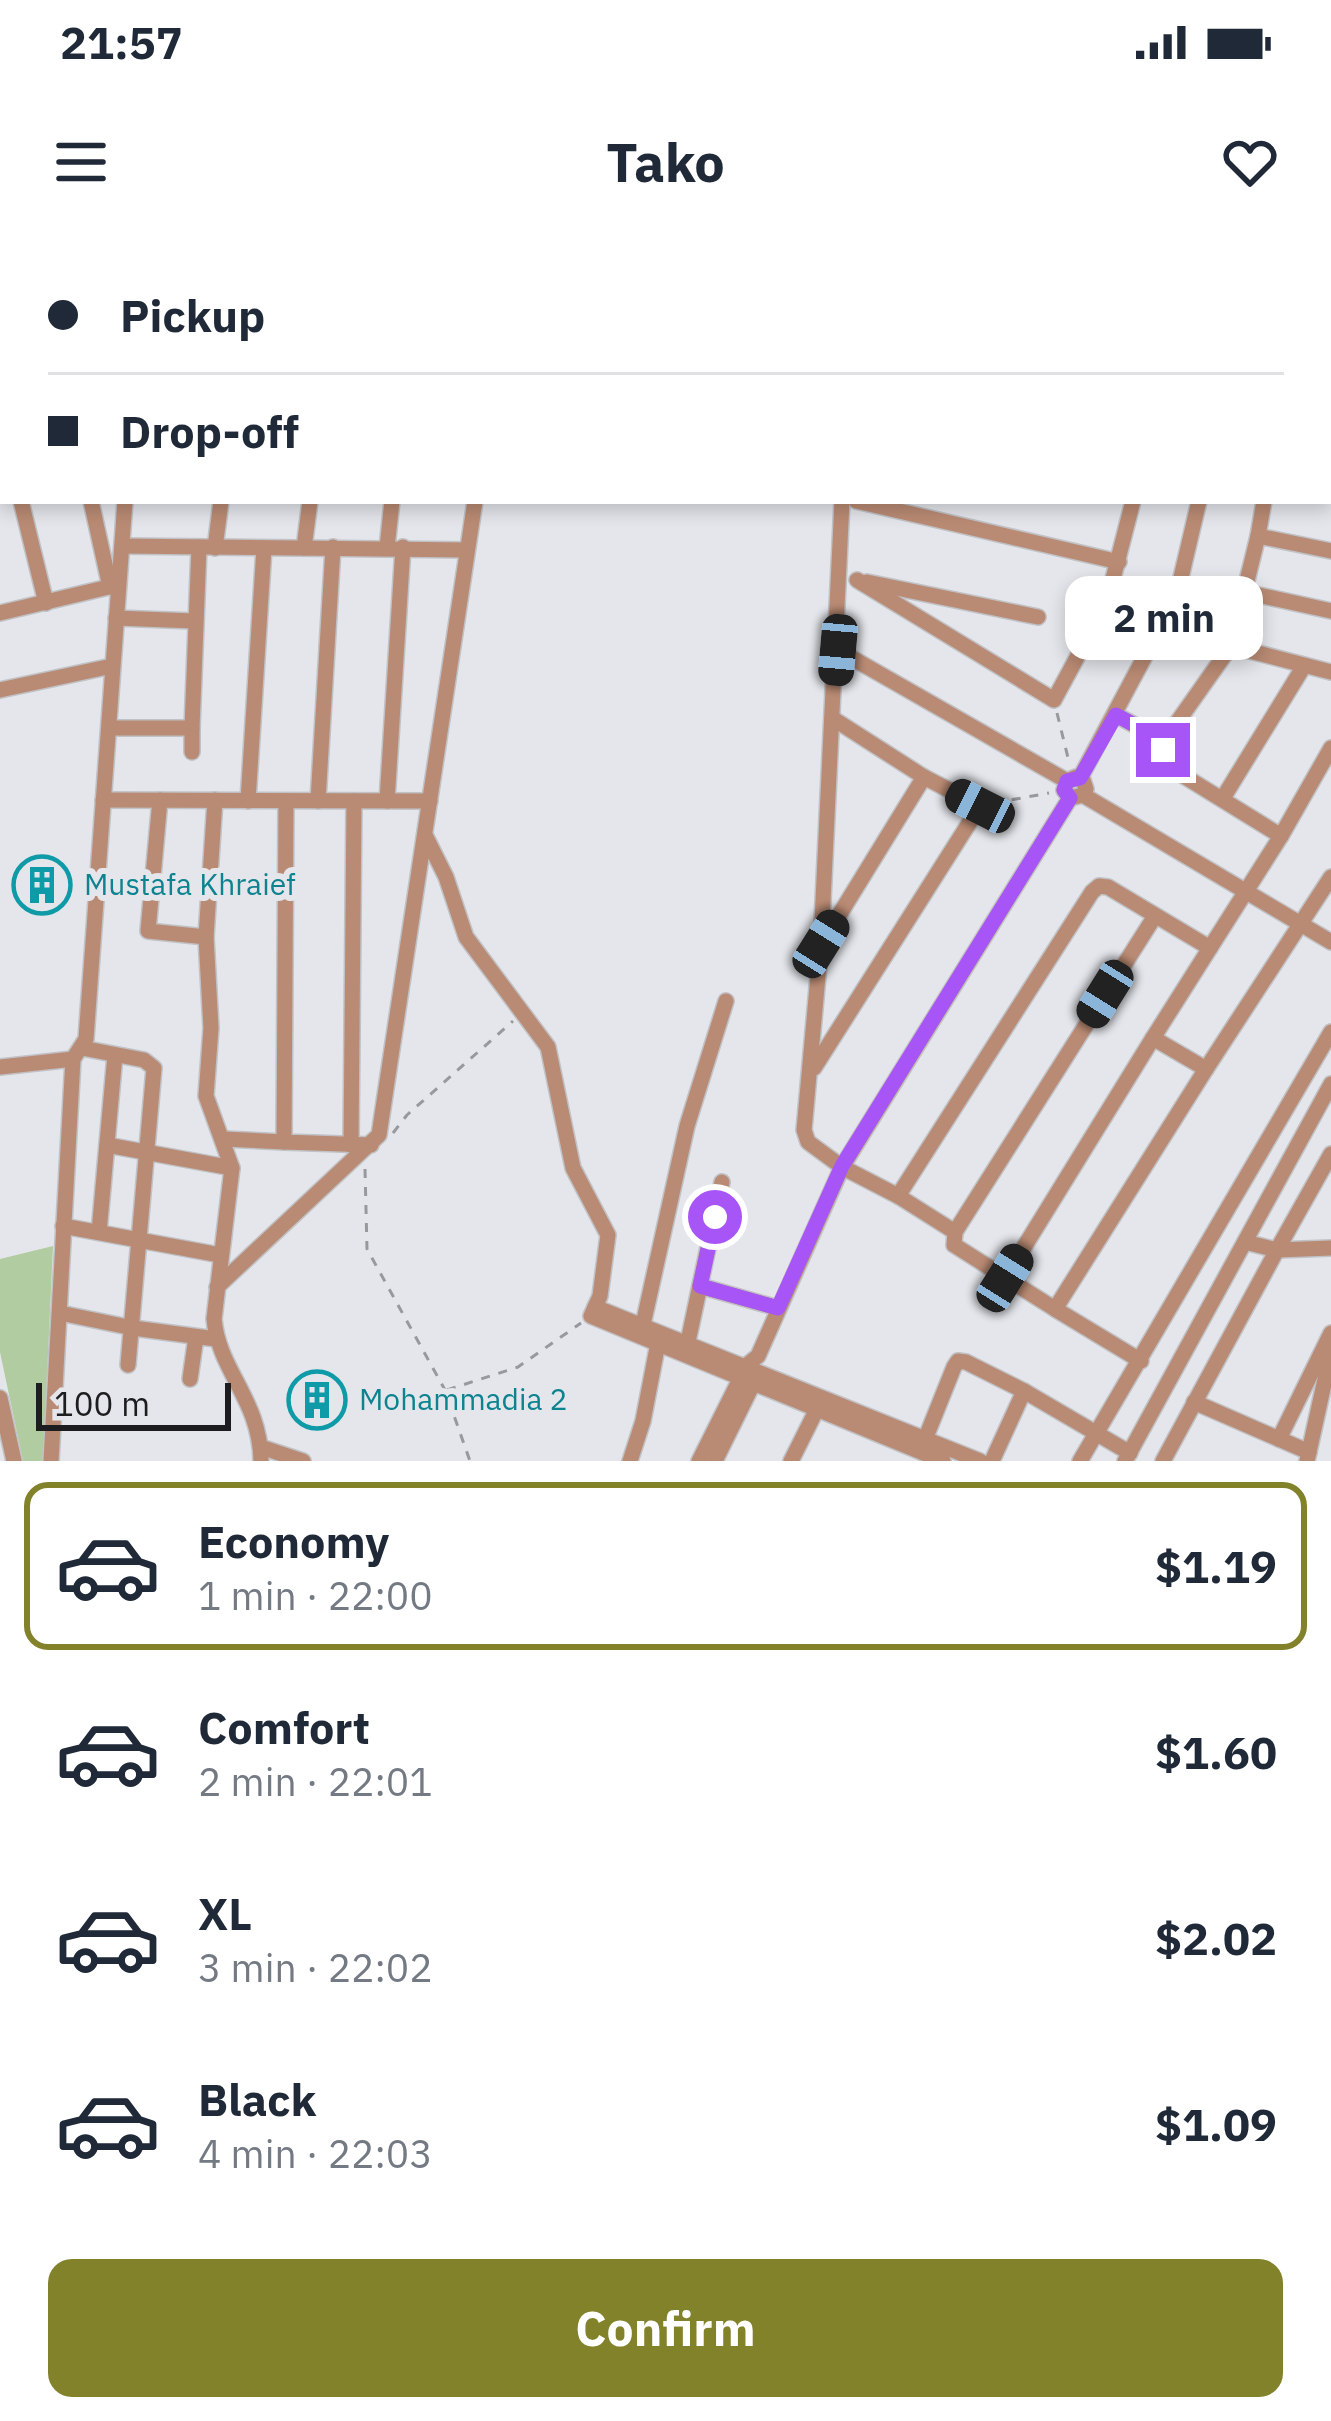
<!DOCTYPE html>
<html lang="en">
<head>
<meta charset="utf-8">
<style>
	body { margin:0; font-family:"IBM Plex Sans",sans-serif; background:#f2f2f3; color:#1f2937; height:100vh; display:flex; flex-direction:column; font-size:45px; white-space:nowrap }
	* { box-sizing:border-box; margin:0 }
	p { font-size:39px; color:#747a83 }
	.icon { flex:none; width:66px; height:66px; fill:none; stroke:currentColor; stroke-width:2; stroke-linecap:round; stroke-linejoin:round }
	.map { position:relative; height:1221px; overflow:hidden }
	.drawer { display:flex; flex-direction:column; background:#fff; flex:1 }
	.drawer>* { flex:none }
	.guide { position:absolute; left:0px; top:0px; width:1332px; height:264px; box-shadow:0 6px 18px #0003; display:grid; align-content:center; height:264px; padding:0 48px; background:#fff }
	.scale { position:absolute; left:36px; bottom:30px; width:195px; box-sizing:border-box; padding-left:12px; border:6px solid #1d1d1f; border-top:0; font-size:33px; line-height:42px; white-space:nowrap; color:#1d1d1f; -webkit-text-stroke:9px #e4e6eb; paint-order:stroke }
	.end { position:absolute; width:54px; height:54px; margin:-27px; border:15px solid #a855f7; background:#fff; box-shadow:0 0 0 6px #fff }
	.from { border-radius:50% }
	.bubble { position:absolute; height:84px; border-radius:24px; background:#fff; box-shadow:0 6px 18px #0003; font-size:39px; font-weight:700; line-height:84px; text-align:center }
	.car { position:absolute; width:36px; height:72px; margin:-36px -18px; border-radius:15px; box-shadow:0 0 9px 3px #0007; background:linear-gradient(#222 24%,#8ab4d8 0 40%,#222 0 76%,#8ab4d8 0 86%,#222 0) }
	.guide b { display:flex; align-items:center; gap:42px; height:114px; font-size:45px }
	.guide b+b { border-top:3px solid #e0e1e3 }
	.guide i { width:30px; height:30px; background:#1f2937 }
	ul { padding:21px 0 0; list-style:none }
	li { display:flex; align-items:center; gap:36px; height:168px; margin:0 24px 18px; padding:0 24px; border:6px solid transparent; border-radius:24px }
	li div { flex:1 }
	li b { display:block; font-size:45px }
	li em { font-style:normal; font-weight:700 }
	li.on { border-color:#82822b }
	li>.icon { width:108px; height:108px; stroke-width:1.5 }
	.button { display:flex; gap:24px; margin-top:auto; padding:24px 48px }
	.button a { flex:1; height:138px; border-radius:24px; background:#82822b; color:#fff; font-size:48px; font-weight:700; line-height:138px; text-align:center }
	.status { display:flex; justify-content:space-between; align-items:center; height:84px; padding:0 60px; background:#fff; direction:ltr }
	.status svg { height:33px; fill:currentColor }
	header { display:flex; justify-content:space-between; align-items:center; height:156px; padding:0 48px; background:#fff; font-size:54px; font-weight:700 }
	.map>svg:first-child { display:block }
	.green { fill:#b0cca0 }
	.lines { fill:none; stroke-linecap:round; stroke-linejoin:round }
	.minor-casing { stroke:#c0c2c6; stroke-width:18 }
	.path { stroke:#97999c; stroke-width:3; stroke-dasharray:9 9; stroke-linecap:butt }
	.minor { stroke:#ba8b74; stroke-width:15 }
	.route { stroke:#a855f7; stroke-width:15 }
	.labels { text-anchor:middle; stroke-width:12; stroke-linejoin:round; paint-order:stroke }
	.culture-label { font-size:30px; fill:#0d838f; stroke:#e4e6eb; text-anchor:start }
</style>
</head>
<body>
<div class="status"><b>21:57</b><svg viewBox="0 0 49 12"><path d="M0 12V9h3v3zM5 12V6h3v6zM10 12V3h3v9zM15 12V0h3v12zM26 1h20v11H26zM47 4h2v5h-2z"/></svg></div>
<header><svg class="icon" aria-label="menu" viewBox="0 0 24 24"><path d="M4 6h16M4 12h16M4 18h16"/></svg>Tako<svg class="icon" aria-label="heart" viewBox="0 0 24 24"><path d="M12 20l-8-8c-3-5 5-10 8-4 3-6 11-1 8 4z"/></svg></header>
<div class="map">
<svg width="1331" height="1221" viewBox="0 0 1331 1221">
	<rect width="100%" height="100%" fill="#e4e6eb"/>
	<polygon class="green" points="53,1006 43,1221 23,1221 0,1112 0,1019"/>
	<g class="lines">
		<g class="minor-casing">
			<g id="minor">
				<polyline points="30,0 31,3"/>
				<polyline points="108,0 108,3"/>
				<polyline points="146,3 147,0"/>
				<polyline points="353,3 354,0"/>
				<polyline points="0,144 3,143"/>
				<polyline points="0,175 3,188"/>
				<polyline points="1329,245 1331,246"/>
				<polyline points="21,261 46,363"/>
				<polyline points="91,261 110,347"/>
				<polyline points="856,261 1119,322"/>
				<polyline points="1264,261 1258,296 1331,311"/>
				<polyline points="1258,296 1231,406 1331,432"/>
				<polyline points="122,306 467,310"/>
				<polyline points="215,308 221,261"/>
				<polyline points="304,308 310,261"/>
				<polyline points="387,308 392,261"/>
				<polyline points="857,340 1054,460 1107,362 1133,261"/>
				<polyline points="867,342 1038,377"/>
				<polyline points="1245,352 1331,371"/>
				<polyline points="0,373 117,345"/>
				<polyline points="116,378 194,381"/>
				<polyline points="838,410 1067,541"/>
				<polyline points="0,450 112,426"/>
				<polyline points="1116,475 1164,501 1165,520 1171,528 1281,596 1331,508"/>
				<polyline points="109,488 192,488 199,307"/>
				<polyline points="1164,501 1231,406"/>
				<polyline points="192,512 192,488"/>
				<polyline points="1080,538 1168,373 1179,346 1199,261"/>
				<polyline points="1083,555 1086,549 1083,540 1076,537 1067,541 1064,550 1070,558 1083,555 1331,702"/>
				<polyline points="1223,558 1304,426"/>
				<polyline points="103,560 430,561"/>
				<polyline points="160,560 148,691 206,697"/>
				<path d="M215 560 206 697 211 788 206 856 232 928 214 1079C219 1132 260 1159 261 1221"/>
				<polyline points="248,561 264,308"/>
				<polyline points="286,561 284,902 371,905"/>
				<polyline points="318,561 333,307"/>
				<polyline points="387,561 403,307"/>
				<polyline points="426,597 446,637 466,697 548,807 573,928 608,995 600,1056 591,1076 943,1221"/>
				<polyline points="822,703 924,537"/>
				<polyline points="1153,798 1210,708"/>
				<polyline points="82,808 144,820 154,828 128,1125"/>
				<polyline points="73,819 86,799 125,261"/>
				<polyline points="0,827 73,819 51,1221"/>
				<polyline points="814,828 980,566 924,537 832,478"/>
				<polyline points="1206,829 1331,637"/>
				<polyline points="224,899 284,902"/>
				<polyline points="107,905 232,928"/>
				<polyline points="351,905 354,561"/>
				<polyline points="898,956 842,927 1070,558"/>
				<polyline points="63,986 220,1015"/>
				<polyline points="99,992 115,815"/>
				<polyline points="955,992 1155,676"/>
				<polyline points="1277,1010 1331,914"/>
				<polyline points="1277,1010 1331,1008"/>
				<polyline points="1005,1038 1153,798 1206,829 1055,1069 1141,1121"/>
				<polyline points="700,1046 778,1068"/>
				<polyline points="217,1047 379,895 475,261"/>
				<polyline points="595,1067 980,1221"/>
				<polyline points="1055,1069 954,1005 955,992 898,956 1092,652 1099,646 1108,647 1210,708 1281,596"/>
				<polyline points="60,1073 133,1088 216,1099"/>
				<polyline points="642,1089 687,886 726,761"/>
				<polyline points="686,1111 722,942"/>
				<polyline points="190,1139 196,1097"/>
				<polyline points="1024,1151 1130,1213"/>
				<polyline points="0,1158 14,1221"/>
				<polyline points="1194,1162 1279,1199"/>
				<polyline points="261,1207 303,1221"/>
				<polyline points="922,1207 954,1127 958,1121 966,1122 1024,1151 992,1221"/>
				<polyline points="1309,1212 1331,1112"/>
				<polyline points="630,1221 643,1181 658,1103"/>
				<polyline points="699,1221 747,1125 758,1116 842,927 808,902 804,890 821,703 842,261"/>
				<polyline points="715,1221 757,1136"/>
				<polyline points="791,1221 822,1159"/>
				<polyline points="1080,1221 1331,792"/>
				<polyline points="1125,1221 1331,844"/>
				<polyline points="1163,1221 1277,1010 1245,1002"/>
				<polyline points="1307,1221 1309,1212 1279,1199 1331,1093"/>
			</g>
		</g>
		<g class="path">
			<polyline points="1057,473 1069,522"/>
			<polyline points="994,563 1049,553"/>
			<polyline points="393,893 407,875 513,781"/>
			<polyline points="365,929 367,1009 445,1150 470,1221"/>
			<polyline points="447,1150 518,1127 581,1083"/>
		</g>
		<use href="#minor" class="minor"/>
	</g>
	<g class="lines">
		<polyline class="route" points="715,977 700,1046 778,1068 842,926 1070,558 1064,550 1067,541 1080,538 1116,475 1164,501 1163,510"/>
	</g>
	<defs>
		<g id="building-ring" transform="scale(3)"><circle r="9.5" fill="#e4e6eb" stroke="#0f9aa8" stroke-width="1.5"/><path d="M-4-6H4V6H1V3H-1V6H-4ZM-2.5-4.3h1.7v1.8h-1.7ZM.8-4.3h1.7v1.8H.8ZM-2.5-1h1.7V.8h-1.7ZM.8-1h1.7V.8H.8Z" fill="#0f9aa8"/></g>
	</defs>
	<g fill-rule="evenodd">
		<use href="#building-ring" x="42" y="645"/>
		<use href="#building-ring" x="317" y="1160"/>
	</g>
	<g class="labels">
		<g class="culture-label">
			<text x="84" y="655">Mustafa Khraief</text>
			<text x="359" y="1170">Mohammadia 2</text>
		</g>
	</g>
</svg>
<div class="scale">100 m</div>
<i class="end from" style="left:715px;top:977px"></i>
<i class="end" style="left:1163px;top:510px"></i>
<div class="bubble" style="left:1065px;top:336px;width:198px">2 min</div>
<i class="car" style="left:838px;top:410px;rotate:185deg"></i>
<i class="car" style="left:980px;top:566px;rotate:297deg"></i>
<i class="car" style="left:821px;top:704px;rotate:32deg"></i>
<i class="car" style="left:1105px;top:754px;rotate:212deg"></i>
<i class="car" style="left:1005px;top:1038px;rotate:32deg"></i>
<div class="guide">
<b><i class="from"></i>Pickup</b>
<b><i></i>Drop-off</b>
</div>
</div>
<section class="drawer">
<ul>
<li class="on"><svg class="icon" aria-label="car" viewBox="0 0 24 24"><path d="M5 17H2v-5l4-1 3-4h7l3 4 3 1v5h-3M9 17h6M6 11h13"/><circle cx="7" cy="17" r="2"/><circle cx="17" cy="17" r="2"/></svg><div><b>Economy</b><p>1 min · 22:00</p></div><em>$1.19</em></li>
<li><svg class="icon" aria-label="car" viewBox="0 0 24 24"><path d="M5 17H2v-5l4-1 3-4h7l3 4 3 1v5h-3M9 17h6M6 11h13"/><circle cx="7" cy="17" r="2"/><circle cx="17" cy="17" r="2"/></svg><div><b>Comfort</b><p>2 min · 22:01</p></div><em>$1.60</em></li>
<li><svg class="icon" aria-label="car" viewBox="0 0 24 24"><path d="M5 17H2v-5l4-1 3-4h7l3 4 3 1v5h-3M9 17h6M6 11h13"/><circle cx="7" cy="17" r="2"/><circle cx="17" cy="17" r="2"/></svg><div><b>XL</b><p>3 min · 22:02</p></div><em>$2.02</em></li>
<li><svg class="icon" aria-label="car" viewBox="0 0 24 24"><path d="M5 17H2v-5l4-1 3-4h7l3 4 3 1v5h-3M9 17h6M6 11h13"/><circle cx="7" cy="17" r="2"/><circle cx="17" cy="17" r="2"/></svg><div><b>Black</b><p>4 min · 22:03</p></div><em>$1.09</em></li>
</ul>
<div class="button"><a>Confirm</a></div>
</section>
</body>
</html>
